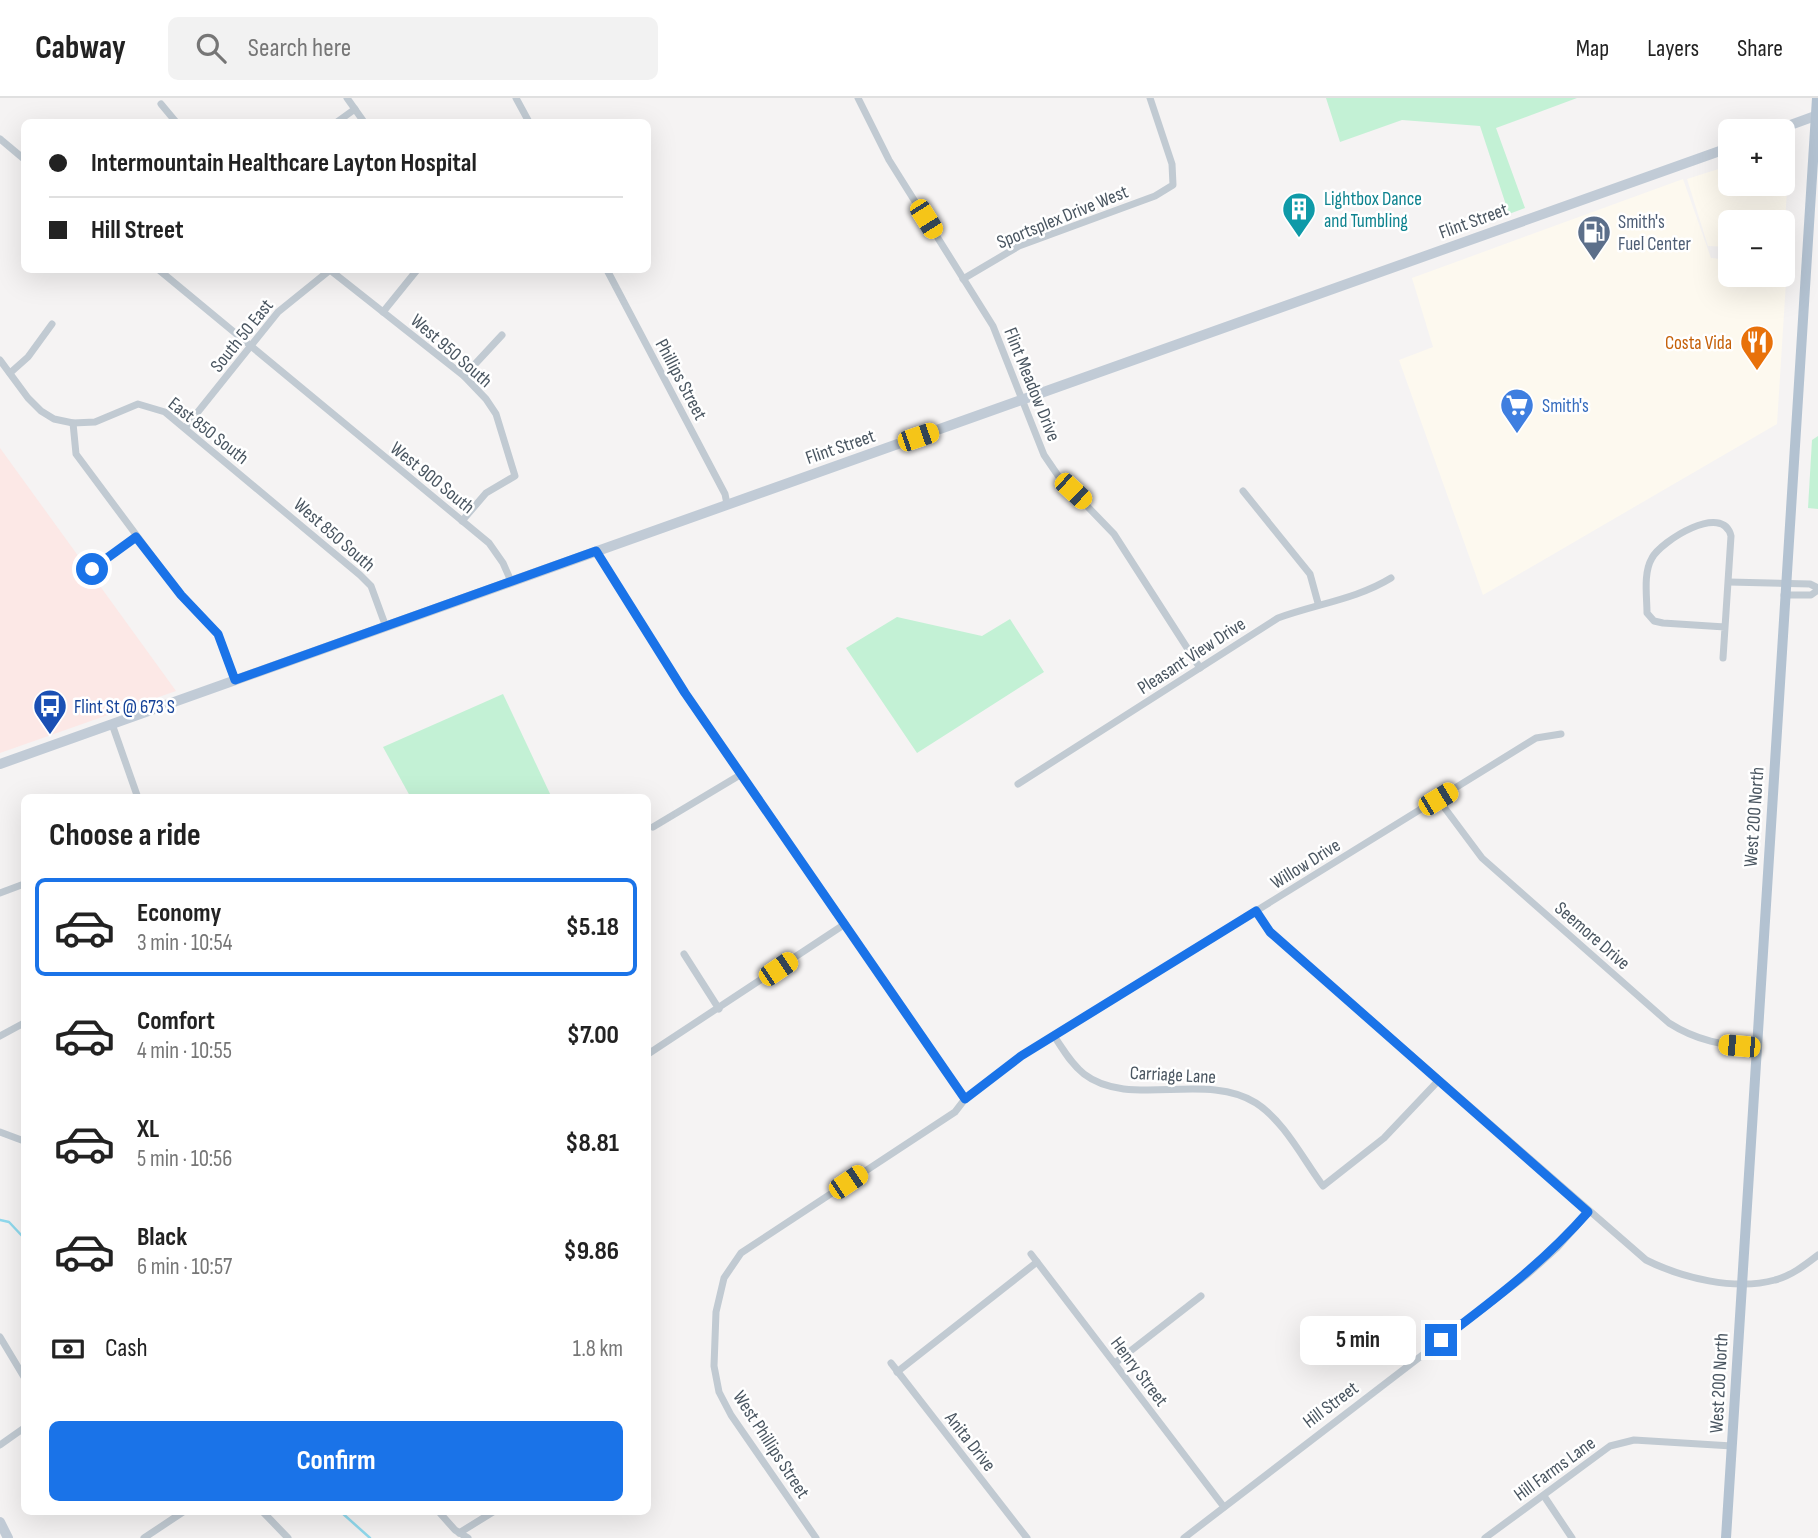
<!DOCTYPE html>
<html lang="en">
<head>
<meta charset="utf-8">
<style>
	body { margin:0; font-family:"Sofia Sans Condensed",sans-serif; background:#f2f2f2; color:#222; height:100vh; display:flex; flex-direction:column; font-size:26px; white-space:nowrap }
	* { box-sizing:border-box; margin:0 }
	p { font-size:23px; color:#767676 }
	.icon { flex:none; width:38px; height:38px; fill:none; stroke:currentColor; stroke-width:2; stroke-linecap:round; stroke-linejoin:round }
	.map { position:relative; flex:1; overflow:hidden }
	.details { position:absolute; left:21px; top:696px; width:630px; height:721px; display:flex; flex-direction:column; background:#fff; border-radius:10px; box-shadow:0 7px 28px #0002 }
	.details>* { flex:none }
	.hud { position:absolute; left:21px; top:21px; width:630px; height:154px; border-radius:10px; box-shadow:0 7px 28px #0002; display:grid; align-content:center; height:154px; padding:0 28px; background:#fff }
	.tools { position:absolute; left:1718px; top:21px; display:grid; gap:14px }
	.tools a { display:grid; place-items:center; width:77px; height:77px; border-radius:10px; background:#fff; box-shadow:0 7px 28px #0002; font-size:35px }
	.end { position:absolute; width:32px; height:32px; margin:-16px; border:9px solid #1a73e8; background:#fff; box-shadow:0 0 0 4px #fff }
	.from { border-radius:50% }
	.bubble { position:absolute; height:49px; border-radius:10px; background:#fff; box-shadow:0 7px 28px #0002; font-size:23px; font-weight:700; line-height:49px; text-align:center }
	.car { position:absolute; width:21px; height:42px; margin:-21px -10px; border-radius:9px; box-shadow:0 0 5px 2px #0007; background:linear-gradient(#f5c518 24%,#345 0 40%,#f5c518 0 76%,#345 0 86%,#f5c518 0) }
	.hud b { display:flex; align-items:center; gap:24px; height:66px; font-size:26px }
	.hud b+b { border-top:2px solid #e0e0e0 }
	.hud i { width:18px; height:18px; background:#222 }
	ul { padding:0; list-style:none }
	li { display:flex; align-items:center; gap:21px; height:98px; margin:0 14px 10px; padding:0 14px; border:4px solid transparent; border-radius:10px }
	li div { flex:1 }
	li b { display:block; font-size:26px }
	li em { font-style:normal; font-weight:700 }
	li.active { border-color:#1a73e8 }
	li>.icon { width:63px; height:63px; stroke-width:1.5 }
	h2 { padding:0 28px; font-size:32px; line-height:84px }
	.pay { display:flex; align-items:center; gap:18px; height:77px; padding:0 28px; font-size:26px }
	.pay p { margin-inline-start:auto }
	.cta { display:flex; gap:14px; margin-top:auto; padding:14px 28px }
	.cta a { flex:1; height:80px; border-radius:10px; background:#1a73e8; color:#fff; font-size:28px; font-weight:700; line-height:80px; text-align:center }
	header { display:flex; align-items:center; gap:42px; box-sizing:border-box; height:98px; padding:0 35px; background:#fff; border-bottom:2px solid #e0e0e0 }
	header strong { font-size:33px }
	nav { display:flex; gap:38px; margin-inline-start:auto; font-size:24px }
	.search { width:490px; height:63px; background:#f2f2f2; display:flex; align-items:center; gap:18px; box-sizing:border-box; padding:0 24px; border-radius:10px; color:#767676; font-size:26px }
	.map>svg:first-child { display:block }
	.commercial { fill:#fdf9ef }
	.medical { fill:#fce8e6 }
	.green { fill:#c3f1d5 }
	.lines { fill:none; stroke-linecap:round; stroke-linejoin:round }
	.stream { stroke:#90daee; stroke-width:2.5 }
	.street { stroke:#c1cad2; stroke-width:7 }
	.secondary { stroke:#c1cbd6; stroke-width:10 }
	.primary { stroke:#b3c2d1; stroke-width:10 }
	.route { stroke:#1a73e8; stroke-width:9 }
	.labels { text-anchor:middle; stroke-width:5; stroke-linejoin:round; paint-order:stroke }
	.culture-label { font-size:19px; fill:#0d838f; stroke:#fff; text-anchor:start }
	.street-label { font-size:19px; fill:#4a5661; stroke:#fff }
	.service-label { font-size:19px; fill:#4e5e75; stroke:#fff; text-anchor:start }
	.food-label { font-size:19px; fill:#c56008; stroke:#fff; text-anchor:end }
	.shop-label { font-size:19px; fill:#366cbe; stroke:#fff; text-anchor:start }
	.transit-label { font-size:19px; fill:#164399; stroke:#fff; text-anchor:start }
</style>
</head>
<body>
<header>
<strong>Cabway</strong>
<div class="search"><svg class="icon" aria-label="search" viewBox="0 0 24 24"><circle cx="10" cy="10" r="6"/><path d="M15 15l6 6"/></svg>Search here</div>
<nav><a>Map</a><a>Layers</a><a>Share</a></nav>
</header>
<div class="map">
<svg width="1818" height="1440" viewBox="0 0 1818 1440">
	<rect width="100%" height="100%" fill="#f5f3f3"/>
	<g class="commercial">
		<polygon points="1783,61 1789,62 1783,153 1783,124 1731,124 1731,149 1708,148 1687,81 1731,67 1731,86 1783,86"/>
		<polygon points="1683,81 1711,160 1731,162 1731,177 1783,177 1783,168 1787,168 1777,326 1483,497 1399,262 1433,249 1412,180"/>
	</g>
	<polygon class="medical" points="0,350 176,593 0,655"/>
	<g class="green">
		<polygon points="1326,0 1577,0 1496,30 1525,110 1509,116 1480,28 1402,22 1340,44"/>
		<polygon points="1818,338 1818,411 1808,410 1812,342"/>
		<polygon points="897,519 982,538 1010,521 1044,574 917,655 846,550"/>
		<polygon points="503,596 552,700 411,700 383,649"/>
	</g>
	<g class="lines">
		<g class="stream">
			<polyline points="0,1122 9,1124 24,1140"/>
			<polyline points="341,1414 370,1440"/>
		</g>
		<g class="street">
			<polyline points="347,0 364,24"/>
			<polyline points="516,0 529,24"/>
			<polyline points="858,0 889,62 993,228 1044,357 1059,379 1114,436 1200,570"/>
			<polyline points="161,6 176,24"/>
			<polyline points="337,24 355,11"/>
			<polyline points="0,41 24,61"/>
			<polyline points="159,172 489,445 503,465 511,483"/>
			<polyline points="330,172 464,278 486,301 496,316 515,378 486,395 462,423"/>
			<polyline points="607,172 725,396 727,406"/>
			<polyline points="963,181 1019,148 1155,98 1173,87 1172,66 1150,0"/>
			<polyline points="383,214 417,172"/>
			<polyline points="0,262 28,300 41,313 54,321 73,325 95,324 138,306 165,314 360,477 371,488 386,529"/>
			<polyline points="10,275 28,259 52,226"/>
			<polyline points="464,278 502,237"/>
			<polyline points="73,325 76,356 181,497 218,536 235,582"/>
			<polyline points="185,330 278,214 330,172"/>
			<polyline points="1243,393 1310,476 1318,505"/>
			<polyline points="596,453 685,595 965,1001"/>
			<polyline points="92,471 136,439"/>
			<polyline points="1729,484 1810,486 1818,490"/>
			<polyline points="1784,497 1811,497 1818,492"/>
			<path d="M1723 560 1731 438C1723 404 1661 443 1652 460 1643 475 1647 499 1647 515L1654 523 1663 525 1725 529"/>
			<polyline points="112,626 138,700"/>
			<path d="M1018 686 1278 520C1316 506 1357 501 1391 480"/>
			<path d="M1438 701 1482 760 1669 925C1697 943 1723 947 1756 950"/>
			<polyline points="653,729 740,677"/>
			<polyline points="0,795 24,786"/>
			<path d="M1256 813 1270 834 1646 1162C1682 1180 1735 1193 1775 1182 1791 1178 1805 1167 1818 1157"/>
			<polyline points="684,856 719,911"/>
			<polyline points="0,938 24,925"/>
			<path d="M1054 938C1063 951 1071 966 1084 976 1129 1011 1206 973 1256 1005 1284 1023 1303 1061 1323 1088L1384 1040 1439 982"/>
			<polyline points="648,956 845,826"/>
			<polyline points="0,1034 24,1043"/>
			<polyline points="1031,1156 1224,1409"/>
			<polyline points="0,1239 24,1279"/>
			<polyline points="891,1265 1027,1440"/>
			<polyline points="1115,1265 1201,1198"/>
			<polyline points="897,1274 1037,1164"/>
			<polyline points="0,1347 24,1330"/>
			<polyline points="1544,1398 1572,1440"/>
			<polyline points="263,1414 288,1440"/>
			<polyline points="439,1414 455,1432 468,1440"/>
			<polyline points="459,1435 493,1414"/>
			<polyline points="144,1440 183,1414"/>
			<polyline points="816,1440 731,1317 719,1294 714,1268 716,1214 724,1180 741,1155 955,1014 965,1001 1021,958 1536,640 1561,636"/>
			<polyline points="1184,1440 1528,1176 1557,1150 1589,1114"/>
			<polyline points="1485,1440 1610,1348 1634,1342 1732,1348"/>
		</g>
		<g class="secondary">
			<polyline points="1774,33 1818,17"/>
			<polyline points="0,666 1731,49"/>
			<polyline points="0,1424 8,1440"/>
		</g>
		<polyline class="primary" points="1726,1440 1817,0"/>
	</g>
	<g class="lines">
		<path class="route" d="M92 471 136 439 181 497 218 536 235 582 596 453 685 595 965 1001 1021 958 1256 813 1270 834 1588 1114C1544 1164 1494 1202 1441 1242"/>
	</g>
	<defs>
		<g id="building-pin" transform="scale(1.75)"><path d="M0 17L-7.5 6A9.5 9.5 0 1 1 7.5 6Z" fill="#0f9aa8" stroke="#fff"/><path d="M-4-6H4V6H1V3H-1V6H-4ZM-2.5-4.3h1.7v1.8h-1.7ZM.8-4.3h1.7v1.8H.8ZM-2.5-1h1.7V.8h-1.7ZM.8-1h1.7V.8H.8Z" fill="#fff"/></g>
		<g id="fuel-pin" transform="scale(1.75)"><path d="M0 17L-7.5 6A9.5 9.5 0 1 1 7.5 6Z" fill="#5c6f8a" stroke="#fff"/><path d="M-5.5-6h7V0h2V4h1.3V-2.5L3-4.5l.8-.8L6-3V5H2.5V1h-1V6h-7ZM-4.2-4.7v3.2H.2V-4.7Z" fill="#fff"/></g>
		<g id="restaurant-pin" transform="scale(1.75)"><path d="M0 17L-7.5 6A9.5 9.5 0 1 1 7.5 6Z" fill="#e8710a" stroke="#fff"/><path d="M-5-6h1v4h1v-4h1v4h1v-4h1v5L-1.5 .5V6h-2V.5L-5-1ZM5-6V6H3V1.5H1.5Q1.5-4 5-6Z" fill="#fff"/></g>
		<g id="supermarket-pin" transform="scale(1.75)"><path d="M0 17L-7.5 6A9.5 9.5 0 1 1 7.5 6Z" fill="#3f7fe0" stroke="#fff"/><path d="M-6-5.5h2.5l.6 2H6L4.5 2H-2.5L-4.4-4H-6ZM-1.5 3.2a1.3 1.3 0 1 0 .1 0ZM3 3.2a1.3 1.3 0 1 0 .1 0Z" fill="#fff"/></g>
		<g id="bus-pin" transform="scale(1.75)"><path d="M0 17L-7.5 6A9.5 9.5 0 1 1 7.5 6Z" fill="#1a4fb4" stroke="#fff"/><path d="M-5-6H5V4H4V6H2V4H-2V6H-4V4H-5ZM-3.5-4V0h7V-4ZM-3.5 1.2v1.5H-2V1.2ZM2 1.2v1.5H3.5V1.2Z" fill="#fff"/></g>
	</defs>
	<g fill-rule="evenodd">
		<use href="#building-pin" x="1299" y="111"/>
		<use href="#fuel-pin" x="1594" y="134"/>
		<use href="#restaurant-pin" x="1757" y="244"/>
		<use href="#supermarket-pin" x="1517" y="307"/>
		<use href="#bus-pin" x="50" y="608"/>
	</g>
	<g class="labels">
		<g class="culture-label">
			<text x="1324" y="107">Lightbox Dance<tspan x="1324" dy="22">and Tumbling</tspan></text>
		</g>
		<g class="street-label">
			<text transform="translate(1062 118) rotate(-22)" y="7">Sportsplex Drive West</text>
			<text transform="translate(1473 122) rotate(-20)" y="7">Flint Street</text>
			<text transform="translate(241 237) rotate(-51)" y="7">South 50 East</text>
			<text transform="translate(452 252) rotate(41)" y="7">West 950 South</text>
			<text transform="translate(682 281) rotate(62)" y="7">Phillips Street</text>
			<text transform="translate(1033 286) rotate(68)" y="7">Flint Meadow Drive</text>
			<text transform="translate(209 332) rotate(38)" y="7">East 850 South</text>
			<text transform="translate(840 348) rotate(-19)" y="7">Flint Street</text>
			<text transform="translate(433 379) rotate(39)" y="7">West 900 South</text>
			<text transform="translate(335 436) rotate(41)" y="7">West 850 South</text>
			<text transform="translate(1191 557) rotate(-33)" y="7">Pleasant View Drive</text>
			<text transform="translate(1753 719) rotate(-86)" y="7">West 200 North</text>
			<text transform="translate(1305 765) rotate(-32)" y="7">Willow Drive</text>
			<text transform="translate(1593 837) rotate(41)" y="7">Seemore Drive</text>
			<text transform="translate(1173 976) rotate(3)" y="7">Carriage Lane</text>
			<text transform="translate(1140 1273) rotate(53)" y="7">Henry Street</text>
			<text transform="translate(1718 1285) rotate(-87)" y="7">West 200 North</text>
			<text transform="translate(1330 1306) rotate(-37)" y="7">Hill Street</text>
			<text transform="translate(971 1343) rotate(52)" y="7">Anita Drive</text>
			<text transform="translate(772 1346) rotate(57)" y="7">West Phillips Street</text>
			<text transform="translate(1554 1370) rotate(-36)" y="7">Hill Farms Lane</text>
		</g>
		<g class="service-label">
			<text x="1618" y="130">Smith's<tspan x="1618" dy="22">Fuel Center</tspan></text>
		</g>
		<g class="food-label">
			<text x="1732" y="251">Costa Vida</text>
		</g>
		<g class="shop-label">
			<text x="1542" y="314">Smith's</text>
		</g>
		<g class="transit-label">
			<text x="74" y="615">Flint St @ 673 S</text>
		</g>
	</g>
</svg>
<div class="tools">
<a>+</a>
<a>−</a>
</div>
<i class="end from" style="left:92px;top:471px"></i>
<i class="end" style="left:1441px;top:1242px"></i>
<div class="bubble" style="left:1300px;top:1218px;width:116px">5 min</div>
<i class="car" style="left:926px;top:121px;rotate:148deg"></i>
<i class="car" style="left:918px;top:339px;rotate:71deg"></i>
<i class="car" style="left:1073px;top:393px;rotate:133deg"></i>
<i class="car" style="left:1438px;top:701px;rotate:59deg"></i>
<i class="car" style="left:778px;top:871px;rotate:56deg"></i>
<i class="car" style="left:1739px;top:948px;rotate:275deg"></i>
<i class="car" style="left:848px;top:1084px;rotate:56deg"></i>
<div class="hud">
<b><i class="from"></i>Intermountain Healthcare Layton Hospital</b>
<b><i></i>Hill Street</b>
</div>
<section class="details">
<h2>Choose a ride</h2>
<ul>
<li class="active"><svg class="icon" aria-label="car" viewBox="0 0 24 24"><path d="M5 17H2v-5l4-1 3-4h7l3 4 3 1v5h-3M9 17h6M6 11h13"/><circle cx="7" cy="17" r="2"/><circle cx="17" cy="17" r="2"/></svg><div><b>Economy</b><p>3 min · 10:54</p></div><em>$5.18</em></li>
<li><svg class="icon" aria-label="car" viewBox="0 0 24 24"><path d="M5 17H2v-5l4-1 3-4h7l3 4 3 1v5h-3M9 17h6M6 11h13"/><circle cx="7" cy="17" r="2"/><circle cx="17" cy="17" r="2"/></svg><div><b>Comfort</b><p>4 min · 10:55</p></div><em>$7.00</em></li>
<li><svg class="icon" aria-label="car" viewBox="0 0 24 24"><path d="M5 17H2v-5l4-1 3-4h7l3 4 3 1v5h-3M9 17h6M6 11h13"/><circle cx="7" cy="17" r="2"/><circle cx="17" cy="17" r="2"/></svg><div><b>XL</b><p>5 min · 10:56</p></div><em>$8.81</em></li>
<li><svg class="icon" aria-label="car" viewBox="0 0 24 24"><path d="M5 17H2v-5l4-1 3-4h7l3 4 3 1v5h-3M9 17h6M6 11h13"/><circle cx="7" cy="17" r="2"/><circle cx="17" cy="17" r="2"/></svg><div><b>Black</b><p>6 min · 10:57</p></div><em>$9.86</em></li>
</ul>
<div class="pay"><svg class="icon" aria-label="cash" viewBox="0 0 24 24"><path d="M3 7h18v10H3z"/><circle cx="12" cy="12" r="2"/></svg>Cash<p>1.8 km</p></div>
<div class="cta"><a>Confirm</a></div>
</section>
</div>
</body>
</html>
